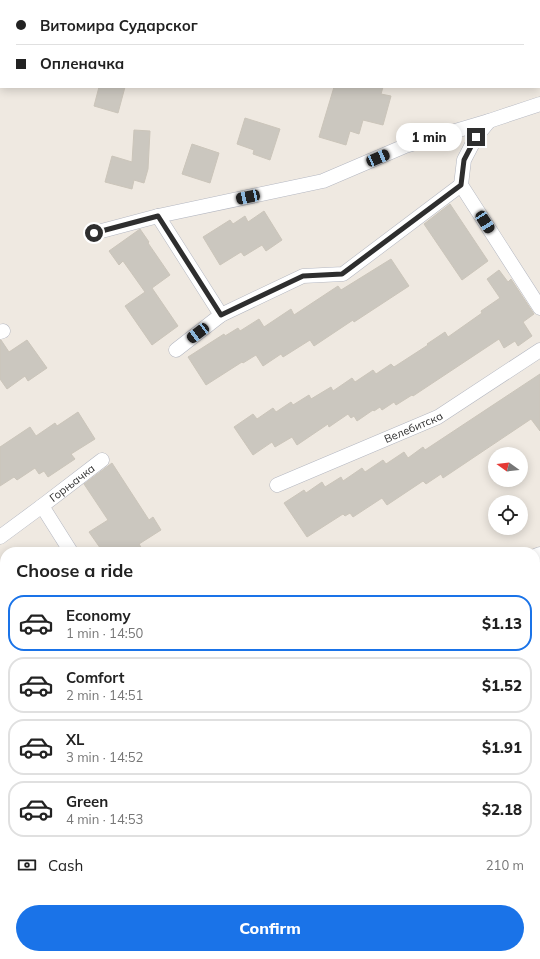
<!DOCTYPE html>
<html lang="en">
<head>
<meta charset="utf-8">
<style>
	body { margin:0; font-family:Mulish,sans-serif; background:#f2f2f2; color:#222; height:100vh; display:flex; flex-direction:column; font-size:15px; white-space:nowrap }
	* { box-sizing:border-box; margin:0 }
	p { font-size:13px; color:#767676 }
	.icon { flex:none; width:22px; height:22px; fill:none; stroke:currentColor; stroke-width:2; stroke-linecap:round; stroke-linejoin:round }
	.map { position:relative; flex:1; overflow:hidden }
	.drawer { position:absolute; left:0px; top:547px; width:540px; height:412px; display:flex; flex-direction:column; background:#fff; border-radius:16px 16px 0 0; box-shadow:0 2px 10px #0003 }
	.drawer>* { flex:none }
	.hud { position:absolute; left:0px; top:0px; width:540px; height:88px; box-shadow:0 2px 10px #0003; display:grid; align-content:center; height:88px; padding:0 16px; background:#fff }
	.needle { width:26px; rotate:285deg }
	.buttons { position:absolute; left:488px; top:447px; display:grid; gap:8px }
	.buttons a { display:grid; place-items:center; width:40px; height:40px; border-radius:50%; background:#fff; box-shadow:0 2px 10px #0003; font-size:20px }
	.end { position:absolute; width:18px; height:18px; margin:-9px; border:5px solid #2e2e2e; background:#fff; box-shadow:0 0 0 2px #fff }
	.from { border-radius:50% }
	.bubble { position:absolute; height:28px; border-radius:14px; background:#fff; box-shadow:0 2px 10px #0003; font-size:13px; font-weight:800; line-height:28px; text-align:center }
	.car { position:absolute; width:12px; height:24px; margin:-12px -6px; border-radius:5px; box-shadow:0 0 3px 1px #0007; background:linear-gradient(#222 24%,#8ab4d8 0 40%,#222 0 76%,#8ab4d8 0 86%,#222 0) }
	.hud b { display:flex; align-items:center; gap:14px; height:38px; font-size:15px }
	.hud b+b { border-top:1px solid #e0e0e0 }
	.hud i { width:10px; height:10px; background:#222 }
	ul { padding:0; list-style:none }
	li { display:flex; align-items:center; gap:12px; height:56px; margin:0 8px 6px; padding:0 8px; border:2px solid #e0e0e0; border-radius:16px }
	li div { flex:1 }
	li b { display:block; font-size:15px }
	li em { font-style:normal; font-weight:800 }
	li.active { border-color:#1a73e8 }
	li>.icon { width:36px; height:36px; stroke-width:1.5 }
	h2 { padding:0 16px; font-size:18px; line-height:48px }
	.pay { display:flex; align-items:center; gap:10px; height:44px; padding:0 16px; font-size:15px }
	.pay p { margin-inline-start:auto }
	.primary-button { display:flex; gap:8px; margin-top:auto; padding:8px 16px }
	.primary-button a { flex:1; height:46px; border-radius:24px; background:#1a73e8; color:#fff; font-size:16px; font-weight:800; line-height:46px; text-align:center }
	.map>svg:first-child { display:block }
	.building { fill:#cbc7bf; stroke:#cbc5ba }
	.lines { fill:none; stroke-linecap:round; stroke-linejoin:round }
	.minor-casing { stroke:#b4b7c1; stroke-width:15 }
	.minor { stroke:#fff; stroke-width:14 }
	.route { stroke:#2e2e2e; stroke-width:5 }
	.labels { text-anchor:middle; stroke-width:4; stroke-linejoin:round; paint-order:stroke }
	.street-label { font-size:11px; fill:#2e2e2e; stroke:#fff }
</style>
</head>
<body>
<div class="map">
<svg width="540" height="959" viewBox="0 0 540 959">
	<rect width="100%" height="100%" fill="#efe9e1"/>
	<g class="building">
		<polygon points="99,87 125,87 118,113 94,106"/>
		<polygon points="334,87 383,87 381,94 391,96 383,125 363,120 359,134 350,131 346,145 319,137"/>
		<polygon points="245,118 280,129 270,160 253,154 254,150 237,144"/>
		<polygon points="134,130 150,131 148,169 144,183 134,180 132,189 105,182 112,156 132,162"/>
		<polygon points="192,144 219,153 210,183 182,174"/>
		<polygon points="450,204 488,261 462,280 424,224"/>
		<polygon points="264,211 282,240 266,251 262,245 244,256 241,252 220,265 203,237 230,220 233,224 245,216 248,222"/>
		<polygon points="140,229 149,242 148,243 170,275 152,288 178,326 152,345 125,306 145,292 123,261 119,265 109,251"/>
		<polygon points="391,259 409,286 354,322 353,320 314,346 310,340 283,357 281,354 263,366 256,355 243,363 242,362 206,385 188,357 224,334 225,336 238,328 240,331 259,319 264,327 291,309 294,315 338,286 341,290"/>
		<polygon points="499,270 508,282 511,279 534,314 523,322 532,336 518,346 515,341 504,348 499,339 413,396 412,395 396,405 394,402 382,410 380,407 374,411 373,410 357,421 354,416 351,418 348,414 329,427 328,424 297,445 292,437 275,447 272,442 253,455 234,427 253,414 257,419 273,408 276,412 291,402 293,405 309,395 311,399 331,387 333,391 352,378 355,382 373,370 376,374 391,364 394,367 428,345 427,344 445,332 448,337 482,313 481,311 500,298 487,279"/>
		<polygon points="0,340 1,340 9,352 27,340 47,368 28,381 25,376 7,389 0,379"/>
		<polygon points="540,374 540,431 531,419 443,478 441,474 426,484 423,481 387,505 382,498 353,517 350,513 345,516 343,514 307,537 284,503 304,490 306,493 322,482 325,487 341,477 343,481 362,468 365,472 383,460 386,464 404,452 408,458 423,447 425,450"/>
		<polygon points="78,412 95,439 71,454 75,459 48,477 44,471 39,474 35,468 17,480 14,477 0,486 0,447 30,427 36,436 55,423 57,426"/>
		<polygon points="112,463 149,520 153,517 161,530 139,544 144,552 103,552 89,532 108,520 84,484"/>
	</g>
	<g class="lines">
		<g class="minor-casing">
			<g id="minor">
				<polyline points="489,121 476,137 464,160 461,185 540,308"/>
				<polyline points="158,216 221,315"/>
				<polyline points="94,233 158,216 323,181 405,146 489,121 540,104"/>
				<polyline points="0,332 3,331"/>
				<polyline points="176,350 221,315 303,276 343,274 461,185"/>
				<path id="s1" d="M277 485 438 417 540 350"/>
				<polyline points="42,506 71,552"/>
				<path id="s2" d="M0 537 42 506 102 460"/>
				<polyline points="535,556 540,554"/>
				<polyline points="535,689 540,687"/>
				<polyline points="0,750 5,749"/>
				<polyline points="0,795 5,802"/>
				<polyline points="107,954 110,959"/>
				<polyline points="181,959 189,954"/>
			</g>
		</g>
		<use href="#minor" class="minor"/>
	</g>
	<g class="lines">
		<polyline class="route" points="94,233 158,216 221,315 303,276 342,274 461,185 464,160 476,137"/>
	</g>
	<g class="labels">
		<g class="street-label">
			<text dy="4" stroke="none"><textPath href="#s1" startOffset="148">Велебитска</textPath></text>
			<text dy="4" stroke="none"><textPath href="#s2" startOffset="90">Горњачка</textPath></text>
		</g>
	</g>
</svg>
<div class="buttons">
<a><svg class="needle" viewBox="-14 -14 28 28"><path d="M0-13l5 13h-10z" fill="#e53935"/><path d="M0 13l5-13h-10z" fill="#767676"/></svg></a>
<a><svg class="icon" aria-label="locate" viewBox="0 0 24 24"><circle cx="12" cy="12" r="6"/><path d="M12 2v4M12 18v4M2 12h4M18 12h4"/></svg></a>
</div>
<i class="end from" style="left:94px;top:233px"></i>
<i class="end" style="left:476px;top:137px"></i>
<div class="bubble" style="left:396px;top:123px;width:66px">1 min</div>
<i class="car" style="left:378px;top:158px;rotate:67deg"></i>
<i class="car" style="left:248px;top:197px;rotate:258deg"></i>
<i class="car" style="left:485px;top:222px;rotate:147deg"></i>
<i class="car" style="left:198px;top:333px;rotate:233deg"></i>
<div class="hud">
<b><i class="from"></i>Витомира Сударског</b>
<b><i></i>Опленачка</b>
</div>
<section class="drawer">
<h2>Choose a ride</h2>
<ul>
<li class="active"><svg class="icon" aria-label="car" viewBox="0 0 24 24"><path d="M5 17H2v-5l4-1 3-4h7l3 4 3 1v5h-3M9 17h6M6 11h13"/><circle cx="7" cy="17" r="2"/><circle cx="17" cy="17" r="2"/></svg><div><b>Economy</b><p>1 min · 14:50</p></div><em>$1.13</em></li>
<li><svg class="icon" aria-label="car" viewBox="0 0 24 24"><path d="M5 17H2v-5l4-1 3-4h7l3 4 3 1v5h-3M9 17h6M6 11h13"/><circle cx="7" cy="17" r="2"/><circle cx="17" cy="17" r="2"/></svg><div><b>Comfort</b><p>2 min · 14:51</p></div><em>$1.52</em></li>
<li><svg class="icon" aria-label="car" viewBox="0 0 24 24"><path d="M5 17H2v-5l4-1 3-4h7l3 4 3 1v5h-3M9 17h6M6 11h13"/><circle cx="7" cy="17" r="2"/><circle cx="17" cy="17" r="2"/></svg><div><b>XL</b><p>3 min · 14:52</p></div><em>$1.91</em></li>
<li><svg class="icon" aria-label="car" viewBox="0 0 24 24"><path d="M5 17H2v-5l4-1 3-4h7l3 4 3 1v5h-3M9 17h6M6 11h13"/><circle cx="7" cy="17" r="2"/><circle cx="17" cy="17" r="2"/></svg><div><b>Green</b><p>4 min · 14:53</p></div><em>$2.18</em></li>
</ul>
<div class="pay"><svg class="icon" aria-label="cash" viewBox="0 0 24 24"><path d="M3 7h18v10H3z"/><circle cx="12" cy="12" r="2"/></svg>Cash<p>210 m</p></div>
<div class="primary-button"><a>Confirm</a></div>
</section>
</div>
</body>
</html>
